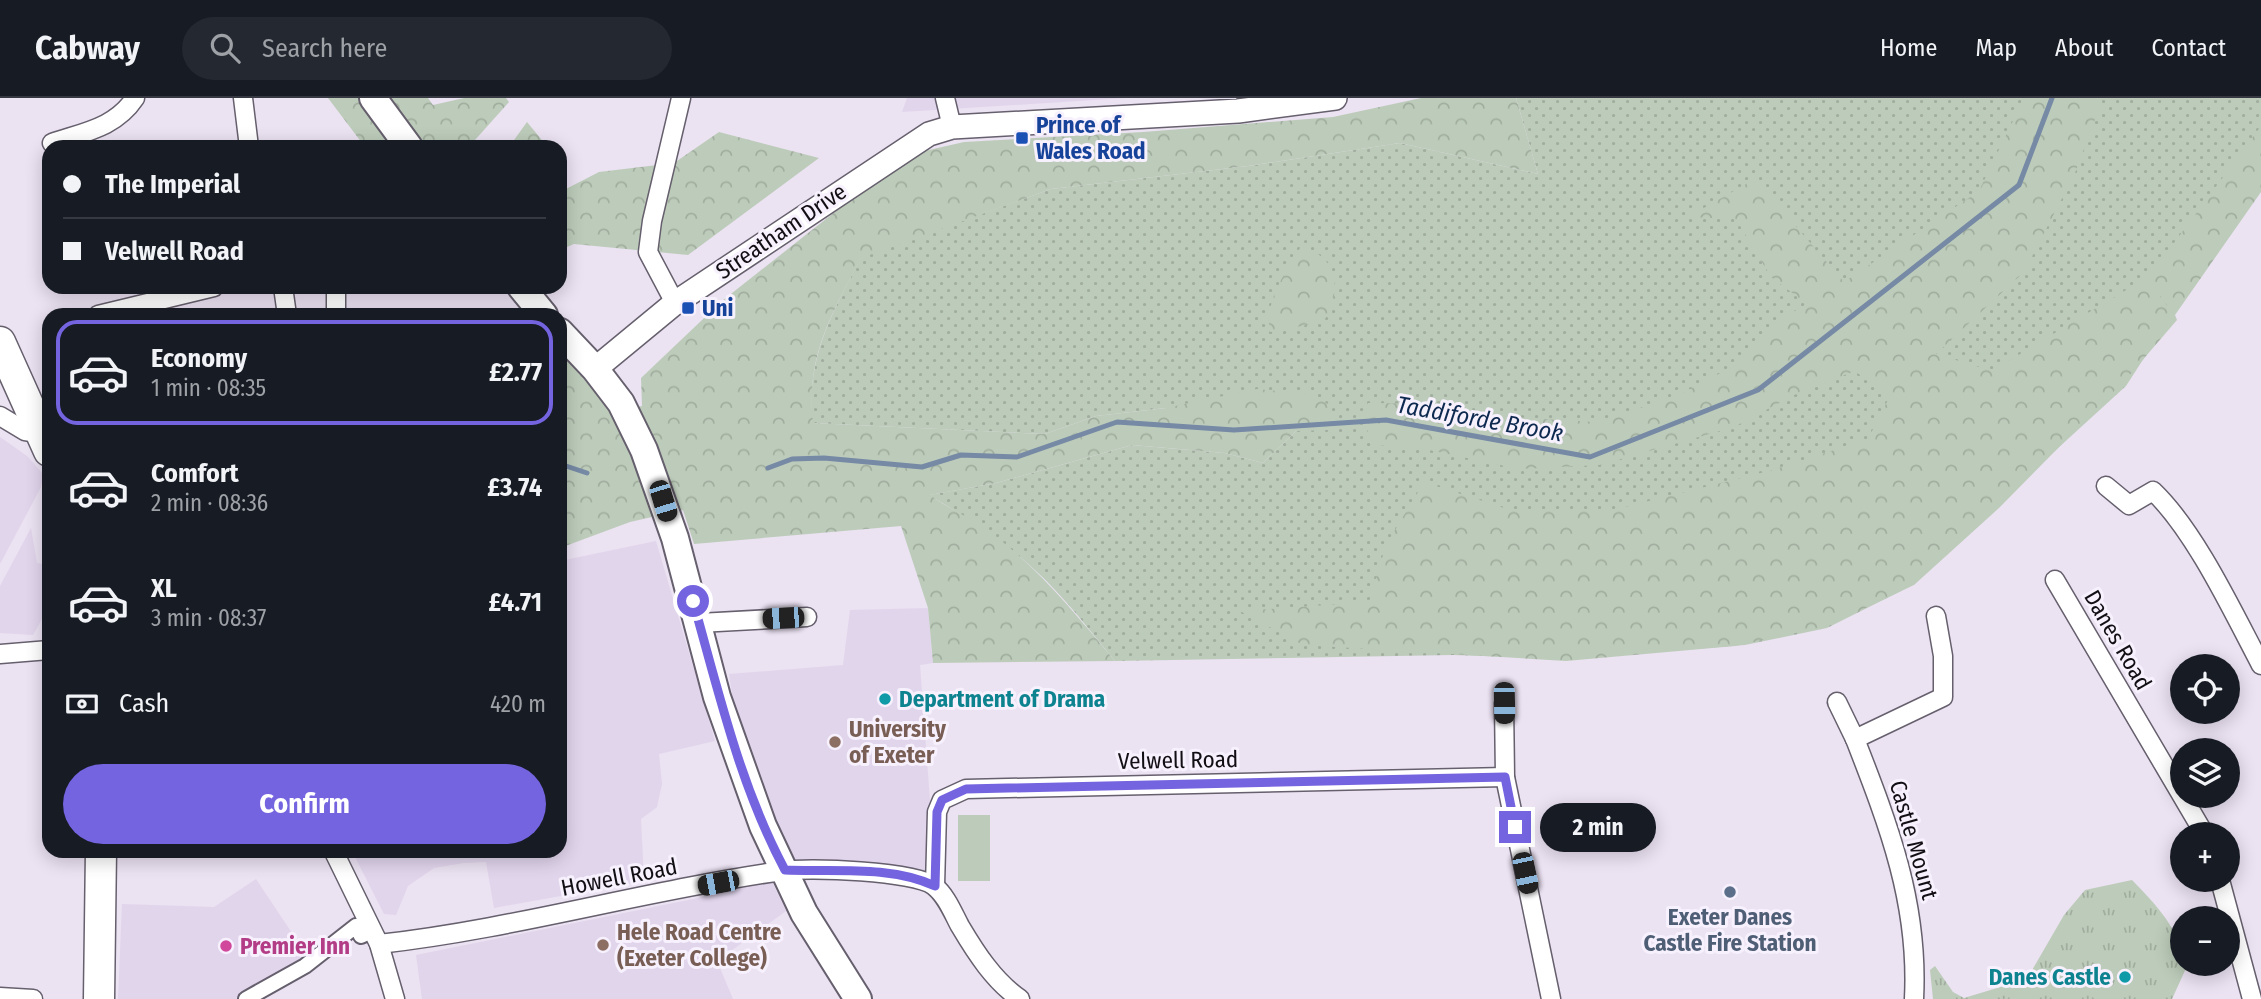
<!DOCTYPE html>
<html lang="en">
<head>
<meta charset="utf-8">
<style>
	body { margin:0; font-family:"Fira Sans Condensed",sans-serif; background:#242831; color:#f1f3f6; height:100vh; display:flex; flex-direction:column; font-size:26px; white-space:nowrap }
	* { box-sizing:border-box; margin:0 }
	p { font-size:23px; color:#9ea1a6 }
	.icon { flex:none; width:38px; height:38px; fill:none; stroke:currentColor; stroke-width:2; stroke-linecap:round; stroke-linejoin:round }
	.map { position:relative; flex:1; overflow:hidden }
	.details { position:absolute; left:42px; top:210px; width:525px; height:550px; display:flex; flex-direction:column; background:#171b24; border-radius:21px; box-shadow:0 4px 18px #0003 }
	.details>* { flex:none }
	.banner { position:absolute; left:42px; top:42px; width:525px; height:154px; border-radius:21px; box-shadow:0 4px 18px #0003; display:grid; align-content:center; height:154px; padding:0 21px; background:#171b24 }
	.buttons { position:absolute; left:2170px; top:556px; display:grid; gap:14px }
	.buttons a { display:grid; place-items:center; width:70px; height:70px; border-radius:50%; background:#171b24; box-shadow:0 4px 18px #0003; font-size:35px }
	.end { position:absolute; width:32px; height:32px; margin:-16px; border:9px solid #7464df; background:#fff; box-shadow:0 0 0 4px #fff }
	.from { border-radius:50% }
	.bubble { position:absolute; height:49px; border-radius:24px; background:#171b24; box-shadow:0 4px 18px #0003; font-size:23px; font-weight:700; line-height:49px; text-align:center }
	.car { position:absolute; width:21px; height:42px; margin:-21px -10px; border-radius:9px; box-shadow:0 0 5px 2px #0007; background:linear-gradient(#222 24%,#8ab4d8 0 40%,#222 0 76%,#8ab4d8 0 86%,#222 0) }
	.banner b { display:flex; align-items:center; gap:24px; height:66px; font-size:26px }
	.banner b+b { border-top:2px solid #363941 }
	.banner i { width:18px; height:18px; background:#f1f3f6 }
	ul { padding:12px 0 0; list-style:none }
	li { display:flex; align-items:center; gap:21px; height:105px; margin:0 14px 10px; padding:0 7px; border:4px solid transparent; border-radius:21px }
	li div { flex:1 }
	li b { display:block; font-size:26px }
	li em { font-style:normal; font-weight:700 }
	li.current { border-color:#7464df }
	li>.icon { width:63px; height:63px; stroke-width:1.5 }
	.pay { display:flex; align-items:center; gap:18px; height:77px; padding:0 21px; font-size:26px }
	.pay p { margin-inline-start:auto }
	.cta { display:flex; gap:14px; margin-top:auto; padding:14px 21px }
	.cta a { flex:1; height:80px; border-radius:42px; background:#7464df; color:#fff; font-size:28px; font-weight:700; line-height:80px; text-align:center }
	header { display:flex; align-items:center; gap:42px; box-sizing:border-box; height:98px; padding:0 35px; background:#171b24; border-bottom:2px solid #363941 }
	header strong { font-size:33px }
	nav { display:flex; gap:38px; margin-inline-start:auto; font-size:24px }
	.search { width:490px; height:63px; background:#242831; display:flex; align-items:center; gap:18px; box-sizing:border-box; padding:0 24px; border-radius:38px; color:#9ea1a6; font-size:26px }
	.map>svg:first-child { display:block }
	.built { fill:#e1d5ec }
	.grass { fill:url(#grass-dots) }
	.forest { fill:url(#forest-crowns) }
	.park { fill:url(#park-tufts) }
	.pitch { fill:#bdccba }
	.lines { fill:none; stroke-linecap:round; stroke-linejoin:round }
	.stream { stroke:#7689a5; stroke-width:5 }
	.pedestrian-casing { stroke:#665f6d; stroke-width:18 }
	.minor-casing { stroke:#665f6d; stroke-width:21 }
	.tertiary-casing { stroke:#665f6d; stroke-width:26 }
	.secondary-casing { stroke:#665f6d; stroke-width:30 }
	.trunk-casing { stroke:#665f6d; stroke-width:33 }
	.pedestrian { stroke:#fff; stroke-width:14 }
	.minor { stroke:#fff; stroke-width:18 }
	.tertiary { stroke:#fff; stroke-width:23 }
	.secondary { stroke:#fff; stroke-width:26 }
	.trunk { stroke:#fff; stroke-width:30 }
	.route { stroke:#7464df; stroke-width:9 }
	.transit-dot { fill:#1a4fb4; stroke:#f7f0fd; stroke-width:2.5 }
	.culture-dot { fill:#0f9aa8; stroke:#f7f0fd; stroke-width:2.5 }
	.education-dot { fill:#8d6e63; stroke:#f7f0fd; stroke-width:2.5 }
	.service-dot { fill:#5c6f8a; stroke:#f7f0fd; stroke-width:2.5 }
	.hotel-dot { fill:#d1479c; stroke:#f7f0fd; stroke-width:2.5 }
	.labels { text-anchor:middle; stroke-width:6; stroke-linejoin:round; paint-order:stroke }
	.transit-label { font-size:23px; font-weight:bold; fill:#164399; stroke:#f7f0fd; text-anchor:start }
	.street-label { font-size:23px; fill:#120f14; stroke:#f7f0fd }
	.culture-label { font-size:23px; font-weight:bold; fill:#0d838f; stroke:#f7f0fd; text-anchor:start }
	.education-label { font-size:23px; font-weight:bold; fill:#785e54; stroke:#f7f0fd; text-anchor:start }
	.service-label { font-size:23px; font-weight:bold; fill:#4e5e75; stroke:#f7f0fd }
	.hotel-label { font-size:23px; font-weight:bold; fill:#b23c85; stroke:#f7f0fd; text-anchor:start }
	.water-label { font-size:24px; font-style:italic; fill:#0d294f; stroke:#f7f0fd }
</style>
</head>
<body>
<header>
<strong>Cabway</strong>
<div class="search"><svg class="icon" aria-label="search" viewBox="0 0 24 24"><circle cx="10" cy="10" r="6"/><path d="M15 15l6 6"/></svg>Search here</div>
<nav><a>Home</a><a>Map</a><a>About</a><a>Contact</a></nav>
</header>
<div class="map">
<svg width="2261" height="901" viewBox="0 0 2261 901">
	<defs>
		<pattern id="grass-dots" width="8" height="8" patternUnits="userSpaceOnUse" patternTransform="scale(1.75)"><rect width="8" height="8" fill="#bdccba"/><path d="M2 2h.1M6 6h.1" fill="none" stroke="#a1ae9f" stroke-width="1.8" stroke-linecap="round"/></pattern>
		<pattern id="forest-crowns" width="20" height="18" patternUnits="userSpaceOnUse" patternTransform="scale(1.75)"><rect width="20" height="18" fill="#bdccba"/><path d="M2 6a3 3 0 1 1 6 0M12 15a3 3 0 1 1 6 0" fill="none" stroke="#a1ae9f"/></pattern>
		<pattern id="park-tufts" width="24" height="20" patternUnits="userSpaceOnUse" patternTransform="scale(1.75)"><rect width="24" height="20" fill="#bdccba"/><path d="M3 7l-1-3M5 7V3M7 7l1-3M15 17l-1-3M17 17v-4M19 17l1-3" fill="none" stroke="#a1ae9f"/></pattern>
	</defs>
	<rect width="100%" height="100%" fill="#ebe2f2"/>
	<g class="built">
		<polygon points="907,0 1126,0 902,14"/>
		<polygon points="0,339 27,358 43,376 41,389 0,466"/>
		<polygon points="31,430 37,465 49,467 49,519 43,519 33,537 0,535 0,488"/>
		<polygon points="656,443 715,643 659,656 662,686 657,709 641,721 644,783 494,810 486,764 464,765 434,770 408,788 396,817 384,816 352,753 560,752 560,463"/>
		<polygon points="928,510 933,565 920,567 931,716 929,776 793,765 736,622 729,576 843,567 850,512"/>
		<polygon points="770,779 786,813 717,863 733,901 422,901 416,857 698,800"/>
		<polygon points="256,781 312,865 256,901 118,901 122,806 214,809"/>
	</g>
	<path class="grass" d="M1516 0H2261V79L2126 288 1901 493 1827 530 1745 547 1569 561 1453 557 1115 563C1095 539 1076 514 1055 492 1019 453 974 424 929 397L996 385 1132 347 1225 355 1263 365 1296 333 1166 310 1096 318 1045 336 812 325C807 257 831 218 861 159L1051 91 1248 68 1400 45 1538 76Z"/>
	<g class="forest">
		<polygon points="328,0 428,0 433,7 464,0 506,0 509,4 475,42 480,49 365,49"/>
		<path d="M1421 0H1516L1538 76 1400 45 1248 68 1051 91 861 160C831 218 806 257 813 325L1045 336 1096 318 1166 310 1257 291 1314 297 1329 307V332L1296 333 1263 365 1225 355 1132 347 996 385 930 397C946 409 965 417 981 428 1034 464 1074 514 1115 563L933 565 928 510 901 428 694 446 683 412 630 424 560 450V244L614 314 642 308 641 280 722 203 907 57 964 44 1143 34 1333 19Z"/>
		<polygon points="2024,0 2103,0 2075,75 2024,174 1936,256 1992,273 2146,180 2171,213 2148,180 2261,28 2261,94 2175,217 2177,222 2128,279 1999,410 1914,487 1828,528 1735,548 1566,563 1303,547 1240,513 1369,504 1386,447 1424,384 1507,411 1617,411 1773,372 1868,341 1889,300 1855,273 1798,295 1734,329 1600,367 1519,371 1420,350 1374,347 1365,327 1368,305 1443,306 1508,319 1596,324 1679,297 1730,270 1786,218 1807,206 1771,179 1736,121 1688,119 1755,81 1844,184 1979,93"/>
		<polygon points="527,24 546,47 546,49 509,49"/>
		<polygon points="719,34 819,60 688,157 574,146 560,152 560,94 599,74 674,65"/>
		<path d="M1300 150C1339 155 1343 196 1323 224L1270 234C1264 204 1285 175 1300 150Z"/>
	</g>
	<path class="park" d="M2132 782C2155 806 2182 832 2182 866H2188L2172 901H1933L1930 872 1935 868 1953 894 1964 900 2027 881 2064 817 2085 792Z"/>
	<rect class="pitch" x="958" y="717" width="32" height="66"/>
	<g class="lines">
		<g class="stream">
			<polyline points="560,366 587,375"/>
			<polyline points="768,370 792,361 824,360 922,369 961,357 1017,359 1117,324 1234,332 1386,322 1590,359 1758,292 2019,87 2052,0"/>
		</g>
		<g class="pedestrian-casing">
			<polyline id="pedestrian" points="246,901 305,868 356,828 361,838 372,833"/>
		</g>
		<g class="minor-casing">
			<g id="minor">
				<polyline points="243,0 249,49"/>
				<polyline points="945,0 952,29"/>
				<path d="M52 45C84 34 115 30 135 0"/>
				<polyline points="283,189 287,217"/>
				<polyline points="336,189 336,217"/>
				<polyline points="675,205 648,154 652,123 681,0"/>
				<polyline points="98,217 214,189"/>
				<polyline points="0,318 25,333 38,335"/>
				<path d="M2106 388 2129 407 2153 393C2195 433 2233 514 2261 567"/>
				<polyline points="2055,482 2205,737"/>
				<polyline points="699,525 807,519"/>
				<polyline points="0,556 49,552"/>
				<polyline points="1837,604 1855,641"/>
				<polyline points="1504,605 1505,679 1551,901"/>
				<polyline points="333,752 379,846 395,901"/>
				<polyline points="2220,782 2252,901"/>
				<polyline points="935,788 937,714 942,702 966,691 1505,679"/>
				<path d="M379 846C514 831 647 792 782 773 808 769 915 773 934 788 946 797 953 815 960 828 976 855 994 883 1020 901"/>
				<polyline points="0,899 33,901"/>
				<path d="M1914 901C1919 806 1889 728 1855 641L1943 599V558L1936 518"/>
			</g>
		</g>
		<g class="tertiary-casing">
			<polyline id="tertiary" points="595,271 675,205 929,36 952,29 1238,13 1335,0"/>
		</g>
		<g class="secondary-casing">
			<g id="secondary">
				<polyline points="373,0 409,49"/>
				<polyline points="521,189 544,217"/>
				<polyline points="560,234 595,271 621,305 644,352 675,440 717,599 763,728 804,815 858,901"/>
			</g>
		</g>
		<g class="trunk-casing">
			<g id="trunk">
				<polyline points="0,244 49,353"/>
				<polyline points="99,901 101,752"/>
			</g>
		</g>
		<use href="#pedestrian" class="pedestrian"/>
		<use href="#minor" class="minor"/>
		<use href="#tertiary" class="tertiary"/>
		<use href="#secondary" class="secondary"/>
		<use href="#trunk" class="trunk"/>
	</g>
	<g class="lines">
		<path class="route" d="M693 503C719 595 740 688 785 772 832 774 891 767 935 788L937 714 942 702 966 691 1505 679 1515 729"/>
	</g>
	<g class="transit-dot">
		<rect x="1015" y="33" width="14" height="14" rx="3.5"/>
		<rect x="681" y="203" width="14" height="14" rx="3.5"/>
	</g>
	<g class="culture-dot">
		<circle cx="885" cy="601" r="7"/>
		<circle cx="2125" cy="879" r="7"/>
	</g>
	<g class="education-dot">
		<circle cx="835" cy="644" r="7"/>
		<circle cx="603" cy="847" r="7"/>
	</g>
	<circle class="service-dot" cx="1730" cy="794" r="7"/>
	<circle class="hotel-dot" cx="226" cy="848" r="7"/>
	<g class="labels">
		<g class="transit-label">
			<text x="1036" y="35">Prince of<tspan x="1036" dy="26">Wales Road</tspan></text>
			<text x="702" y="218">Uni</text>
		</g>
		<g class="street-label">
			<text transform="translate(781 133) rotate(-34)" y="8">Streatham Drive</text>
			<text transform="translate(2118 542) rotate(60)" y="8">Danes Road</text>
			<text transform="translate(1178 662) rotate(-1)" y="8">Velwell Road</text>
			<text transform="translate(1914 742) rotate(74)" y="8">Castle Mount</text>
			<text transform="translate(619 779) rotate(-11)" y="8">Howell Road</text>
		</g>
		<g class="culture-label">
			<text x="899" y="609">Department of Drama</text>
			<text x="2111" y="887" text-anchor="end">Danes Castle</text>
		</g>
		<g class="education-label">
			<text x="849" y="639">University<tspan x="849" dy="26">of Exeter</tspan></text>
			<text x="617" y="842">Hele Road Centre<tspan x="617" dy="26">(Exeter College)</tspan></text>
		</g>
		<g class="service-label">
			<text x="1730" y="827">Exeter Danes<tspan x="1730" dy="26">Castle Fire Station</tspan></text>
		</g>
		<g class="hotel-label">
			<text x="240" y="856">Premier Inn</text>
		</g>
		<g class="water-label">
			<text transform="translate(1480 321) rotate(10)" y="8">Taddiforde Brook</text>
		</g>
	</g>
</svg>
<div class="buttons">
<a><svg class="icon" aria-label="locate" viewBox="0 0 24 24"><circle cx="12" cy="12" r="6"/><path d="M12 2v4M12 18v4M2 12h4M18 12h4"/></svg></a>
<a><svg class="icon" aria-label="layers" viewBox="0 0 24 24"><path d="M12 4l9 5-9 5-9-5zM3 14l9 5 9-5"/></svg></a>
<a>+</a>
<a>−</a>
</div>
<i class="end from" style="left:693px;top:503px"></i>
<i class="end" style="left:1515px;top:729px"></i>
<div class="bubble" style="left:1540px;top:705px;width:116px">2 min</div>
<i class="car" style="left:663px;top:403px;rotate:163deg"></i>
<i class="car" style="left:783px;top:520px;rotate:267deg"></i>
<i class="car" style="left:1504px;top:605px;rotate:179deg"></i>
<i class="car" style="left:1525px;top:775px;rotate:168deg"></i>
<i class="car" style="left:718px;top:785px;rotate:259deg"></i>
<div class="banner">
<b><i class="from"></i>The Imperial</b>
<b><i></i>Velwell Road</b>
</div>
<section class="details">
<ul>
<li class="current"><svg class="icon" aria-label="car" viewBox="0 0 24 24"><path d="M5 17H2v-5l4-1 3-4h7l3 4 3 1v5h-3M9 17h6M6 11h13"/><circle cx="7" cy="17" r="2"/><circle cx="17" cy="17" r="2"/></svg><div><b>Economy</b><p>1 min · 08:35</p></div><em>£2.77</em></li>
<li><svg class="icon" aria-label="car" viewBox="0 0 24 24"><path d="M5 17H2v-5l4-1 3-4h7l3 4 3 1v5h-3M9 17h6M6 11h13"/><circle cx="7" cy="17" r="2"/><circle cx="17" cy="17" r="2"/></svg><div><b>Comfort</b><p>2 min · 08:36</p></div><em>£3.74</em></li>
<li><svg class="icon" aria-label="car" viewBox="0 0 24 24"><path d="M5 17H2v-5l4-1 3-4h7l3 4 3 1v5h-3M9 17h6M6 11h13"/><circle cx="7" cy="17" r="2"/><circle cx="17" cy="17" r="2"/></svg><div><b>XL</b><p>3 min · 08:37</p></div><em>£4.71</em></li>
</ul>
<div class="pay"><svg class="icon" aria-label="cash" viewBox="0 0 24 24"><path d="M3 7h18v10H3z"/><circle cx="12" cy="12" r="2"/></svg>Cash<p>420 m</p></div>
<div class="cta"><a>Confirm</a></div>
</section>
</div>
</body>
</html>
